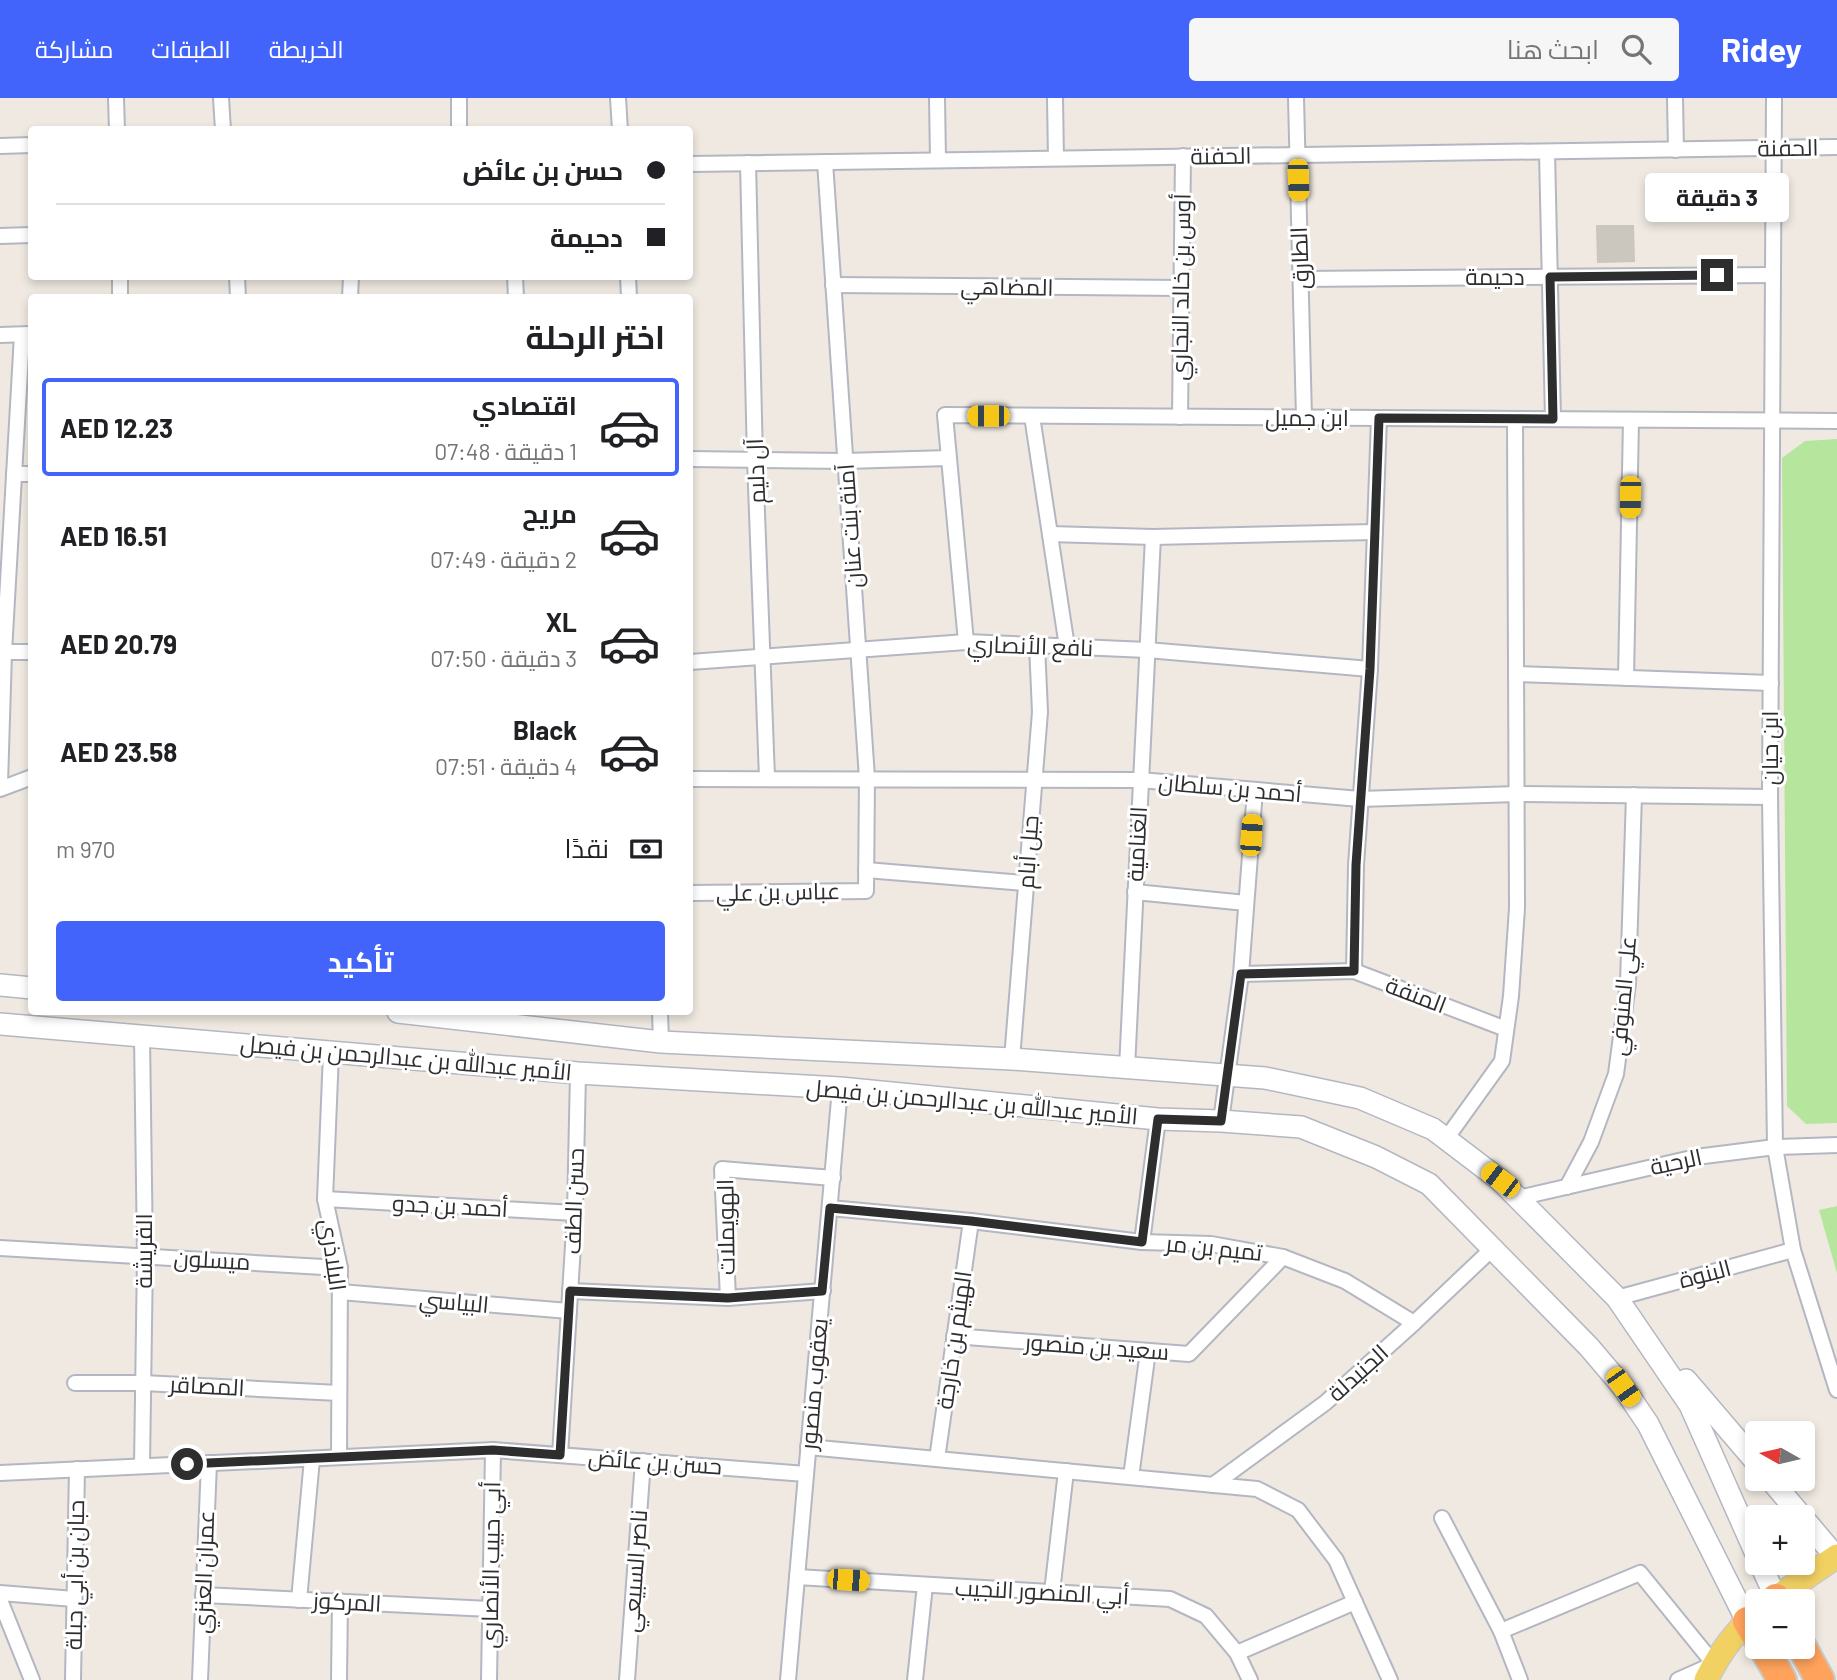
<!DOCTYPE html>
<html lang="ar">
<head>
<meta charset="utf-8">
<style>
	body { margin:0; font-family:Barlow,Cairo,sans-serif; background:#f6f6f6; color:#202124; direction:rtl; height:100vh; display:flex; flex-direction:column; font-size:26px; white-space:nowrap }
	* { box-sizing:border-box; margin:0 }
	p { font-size:23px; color:#757577 }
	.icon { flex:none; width:38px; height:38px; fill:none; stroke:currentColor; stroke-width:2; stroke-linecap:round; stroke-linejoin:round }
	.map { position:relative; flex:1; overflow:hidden; direction:ltr }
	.side { position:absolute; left:28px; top:196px; width:665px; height:721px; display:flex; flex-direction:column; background:#fff; border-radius:7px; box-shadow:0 4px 10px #0003; direction:rtl }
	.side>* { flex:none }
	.top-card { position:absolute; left:28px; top:28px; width:665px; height:154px; border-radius:7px; box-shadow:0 4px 10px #0003; direction:rtl; display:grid; align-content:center; height:154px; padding:0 28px; background:#fff }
	.needle { width:46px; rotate:278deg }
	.tools { position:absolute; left:1745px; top:1323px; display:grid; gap:14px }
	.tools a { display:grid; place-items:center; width:70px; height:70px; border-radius:7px; background:#fff; box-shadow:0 4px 10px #0003; font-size:35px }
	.end { position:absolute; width:32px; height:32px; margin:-16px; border:9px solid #2e2e2e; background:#fff; box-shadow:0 0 0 4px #fff }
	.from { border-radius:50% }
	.bubble { position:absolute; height:49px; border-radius:7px; background:#fff; box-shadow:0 4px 10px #0003; font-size:23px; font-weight:700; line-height:49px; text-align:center; direction:rtl }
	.car { position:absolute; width:21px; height:42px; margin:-21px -10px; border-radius:9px; box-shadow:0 0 5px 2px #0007; background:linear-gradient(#f5c518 24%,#345 0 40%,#f5c518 0 76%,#345 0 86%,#f5c518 0) }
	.top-card b { display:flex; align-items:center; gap:24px; height:66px; font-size:26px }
	.top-card b+b { border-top:2px solid #e0e0e0 }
	.top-card i { width:18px; height:18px; background:#202124 }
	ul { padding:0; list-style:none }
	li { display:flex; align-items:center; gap:21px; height:98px; margin:0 14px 10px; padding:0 14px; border:4px solid transparent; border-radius:7px }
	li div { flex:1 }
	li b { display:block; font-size:26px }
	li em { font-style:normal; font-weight:700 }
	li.current { border-color:#4264fb }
	li>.icon { width:63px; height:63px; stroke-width:1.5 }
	h2 { padding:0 28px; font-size:32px; line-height:84px }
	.pay { display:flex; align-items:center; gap:18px; height:77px; padding:0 28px; font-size:26px }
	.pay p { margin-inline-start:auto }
	.action { display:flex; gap:14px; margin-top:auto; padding:14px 28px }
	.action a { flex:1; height:80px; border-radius:7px; background:#4264fb; color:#fff; font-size:28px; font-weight:700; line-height:80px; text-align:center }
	header { display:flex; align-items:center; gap:42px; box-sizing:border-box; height:98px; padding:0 35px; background:#4264fb; color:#fff }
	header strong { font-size:33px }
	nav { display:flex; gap:38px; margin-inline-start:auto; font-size:24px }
	.search { width:490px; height:63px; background:#f6f6f6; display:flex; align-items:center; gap:18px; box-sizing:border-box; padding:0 24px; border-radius:7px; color:#757577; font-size:26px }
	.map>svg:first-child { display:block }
	.green { fill:#b6e59e }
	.building { fill:#cbc7bf; stroke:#cbc5ba; stroke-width:2 }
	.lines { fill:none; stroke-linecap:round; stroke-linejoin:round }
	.street-casing { stroke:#b4b7c1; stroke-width:18 }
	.secondary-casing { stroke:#b4b7c1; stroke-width:24 }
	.primary-casing { stroke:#c9c9c9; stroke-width:26 }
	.highway-casing { stroke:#c9c9c9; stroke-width:32 }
	.street { stroke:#fff; stroke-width:14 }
	.secondary { stroke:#fff; stroke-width:21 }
	.primary { stroke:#f2d163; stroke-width:23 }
	.highway { stroke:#ffa35c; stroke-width:28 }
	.route { stroke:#2e2e2e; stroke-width:9 }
	.labels { text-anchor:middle; stroke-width:6; stroke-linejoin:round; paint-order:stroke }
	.street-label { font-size:23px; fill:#2e2e2e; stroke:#fff }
</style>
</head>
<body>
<header>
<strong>Ridey</strong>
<div class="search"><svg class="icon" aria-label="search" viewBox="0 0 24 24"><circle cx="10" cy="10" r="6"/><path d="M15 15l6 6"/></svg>ابحث هنا</div>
<nav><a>الخريطة</a><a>الطبقات</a><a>مشاركة</a></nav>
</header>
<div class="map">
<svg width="1837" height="1582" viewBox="0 0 1837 1582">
	<rect width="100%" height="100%" fill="#efe9e1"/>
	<g class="green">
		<polygon points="1837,341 1837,1025 1806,1026 1787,1008 1782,360 1805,343"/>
		<polygon points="1837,1108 1837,1175 1819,1112"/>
	</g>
	<polygon class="building" points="1597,128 1633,128 1634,163 1598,164"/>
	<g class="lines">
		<g class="street-casing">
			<g id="street">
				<polyline points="116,0 117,32"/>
				<polyline points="221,0 223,32"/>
				<polyline points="459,0 459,32"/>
				<polyline points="618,0 620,32"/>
				<polyline points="937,0 938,62"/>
				<polyline points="1055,0 1056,60"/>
				<polyline points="1296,0 1304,320"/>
				<polyline points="1675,0 1676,52"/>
				<polyline points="1774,0 1770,699 1775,1049 1793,1152 1837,1292"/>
				<polyline points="0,48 32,47"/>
				<polyline points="1547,54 1553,321"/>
				<polyline points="748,65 755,362 767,680"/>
				<polyline points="690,66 1837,49"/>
				<polyline points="0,138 32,137"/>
				<polyline points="120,178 120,200"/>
				<polyline points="237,178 238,200"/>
				<polyline points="515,178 516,200"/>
				<polyline points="628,178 629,200"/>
				<polyline points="1301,181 1772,177"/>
				<polyline points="833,187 1181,190"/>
				<polyline points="350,200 351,178"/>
				<polyline points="0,237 30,236"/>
				<polyline points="1032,318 1067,549"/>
				<polyline points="1180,319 1183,58"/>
				<polyline points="690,361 845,363 949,360"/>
				<polyline points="14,376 32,376"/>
				<polyline points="1050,436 1153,439 1375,434"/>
				<polyline points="966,544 945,317 1837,323"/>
				<polyline points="0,554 32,554"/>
				<polyline points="690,564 966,544 1147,552 1370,571"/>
				<polyline points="1516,576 1771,585"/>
				<polyline points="1626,580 1631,322"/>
				<polyline points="690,681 1140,682 1360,701 1517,696 1770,699"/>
				<polyline points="0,686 4,554 22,237"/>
				<polyline points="0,691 32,679"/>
				<polyline points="866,772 1025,785"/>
				<polyline points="1135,794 1246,805"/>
				<polyline points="690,795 866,793 867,680 825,64"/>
				<polyline points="1354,873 1356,767 1370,571 1379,320"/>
				<polyline points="1241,876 1354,873 1506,931"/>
				<polyline points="660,914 661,944"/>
				<polyline points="142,938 145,1158 142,1368"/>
				<polyline points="331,955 325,1101 340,1170 339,1359"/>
				<polyline points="1012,961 1040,614 1037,547"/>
				<polyline points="1127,970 1153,439"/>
				<polyline points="1221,1023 1241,876 1255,692"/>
				<polyline points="1446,1041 1502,963 1511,898 1517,810 1515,321"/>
				<polyline points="1567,1089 1591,1044 1616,976 1628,885 1634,697"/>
				<polyline points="1518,1100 1696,1059 1775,1049 1837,1047"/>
				<polyline points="325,1101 575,1115"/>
				<polyline points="830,1110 971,1123 1142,1144 1211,1146 1283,1159 1345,1183 1414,1225"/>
				<polyline points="1142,1144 1158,1021"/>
				<polyline points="0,1150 340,1170"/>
				<polyline points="570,1193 728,1200"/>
				<polyline points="823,1193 728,1200 722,1071 833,1080"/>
				<polyline points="340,1194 569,1213"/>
				<polyline points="1617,1200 1793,1152"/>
				<polyline points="954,1238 1189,1256 1283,1159"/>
				<polyline points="75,1285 143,1285 339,1295"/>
				<polyline points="808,1349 1257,1391 1298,1412 1336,1462 1390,1582"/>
				<polyline points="560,1357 575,1115 578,975"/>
				<polyline points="937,1361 971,1123"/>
				<polyline points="0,1375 493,1352 806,1376"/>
				<polyline points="1131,1379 1148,1253"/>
				<polyline points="1213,1387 1325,1305 1414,1225 1493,1150"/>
				<polyline points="1442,1420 1501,1533 1520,1582"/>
				<polyline points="797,1479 1170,1501 1206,1518 1237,1555 1250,1582"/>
				<polyline points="1052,1494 1066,1373"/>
				<polyline points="0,1495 74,1501"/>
				<polyline points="203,1497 490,1511"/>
				<polyline points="0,1502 32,1582"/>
				<polyline points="299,1502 312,1361"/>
				<polyline points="1501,1533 1640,1475 1714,1566 1678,1582"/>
				<polyline points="1237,1555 1355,1504"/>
				<polyline points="73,1582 77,1371"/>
				<polyline points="200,1582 209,1365"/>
				<polyline points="339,1582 340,1503"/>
				<polyline points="489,1582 493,1352"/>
				<polyline points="627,1582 643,1363"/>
				<polyline points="788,1582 840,990"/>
				<polyline points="915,1582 925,1487"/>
			</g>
		</g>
		<g class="secondary-casing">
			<g id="secondary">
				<polyline points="0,887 32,890"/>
				<polyline points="398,914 661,944 1012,961 1265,980 1360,1000 1433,1031 1500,1082 1617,1200 1690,1307 1757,1458"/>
				<polyline points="0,926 578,975 840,990 1158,1021 1221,1023 1301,1029 1376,1059 1429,1086 1589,1249 1623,1289 1648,1326 1747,1523"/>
				<polyline points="1686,1282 1757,1365"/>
				<polyline points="1770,1381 1836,1459"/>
				<polyline points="1760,1465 1776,1500"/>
			</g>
		</g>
		<g class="primary-casing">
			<g id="primary">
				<polyline points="1771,1503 1837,1458"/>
				<path d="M1706 1582C1718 1558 1736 1532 1757 1515"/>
			</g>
		</g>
		<g class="highway-casing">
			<g id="highway">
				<polyline points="1776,1500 1778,1503"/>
				<polyline points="1747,1523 1757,1539"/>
				<polyline points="1763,1549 1782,1582"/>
				<polyline points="1802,1549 1820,1582"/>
			</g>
		</g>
		<use href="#street" class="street"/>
		<use href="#secondary" class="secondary"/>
		<use href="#primary" class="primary"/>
		<use href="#highway" class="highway"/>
	</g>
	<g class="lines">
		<polyline class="route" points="187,1366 493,1352 560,1357 570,1193 728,1200 822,1193 830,1110 971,1123 1142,1144 1158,1021 1221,1023 1241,876 1354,873 1356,767 1370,571 1379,320 1553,321 1550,179 1717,177"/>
	</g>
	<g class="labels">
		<g class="street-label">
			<text transform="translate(1788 50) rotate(-1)" y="8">الحفنة</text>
			<text transform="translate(1221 58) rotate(-1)" y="8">الحفنة</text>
			<text transform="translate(1300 160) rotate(-92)" y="8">الطارق</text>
			<text x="1495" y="187">دحيمة</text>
			<text transform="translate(1007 189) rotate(1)" y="8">المضاهي</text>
			<text transform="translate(1181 189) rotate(-89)" y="8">أوس بن خالد النجاري</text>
			<text x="1307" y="328">ابن جميل</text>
			<text transform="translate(756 373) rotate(-92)" y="8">آل دليم</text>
			<text transform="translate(850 428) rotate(-94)" y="8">آمنة بنت عنان</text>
			<text transform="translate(1030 548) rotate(2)" y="8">نافع الأنصاري</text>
			<text transform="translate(1770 650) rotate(-90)" y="8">ابن حيان</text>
			<text transform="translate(1230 690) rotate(5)" y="8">أحمد بن سلطان</text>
			<text transform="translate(1137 746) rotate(-87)" y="8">الغنامية</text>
			<text transform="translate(1028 754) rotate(-86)" y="8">جبل أبام</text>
			<text transform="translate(778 794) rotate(-1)" y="8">عباس بن علي</text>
			<text transform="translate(1416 897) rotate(21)" y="8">المنفة</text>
			<text transform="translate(1623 898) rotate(-85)" y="8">علي المنوفي</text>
			<text transform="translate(406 960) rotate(5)" y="8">الأمير عبدالله بن عبدالرحمن بن فيصل</text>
			<text transform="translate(972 1004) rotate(5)" y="8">الأمير عبدالله بن عبدالرحمن بن فيصل</text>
			<text transform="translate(1676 1064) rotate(-12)" y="8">الرحية</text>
			<text transform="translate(574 1103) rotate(-88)" y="8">حسن الطف</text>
			<text transform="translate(450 1108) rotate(3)" y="8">أحمد بن جدو</text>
			<text transform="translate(726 1129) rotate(-91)" y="8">الهويملات</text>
			<text transform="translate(1214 1150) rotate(6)" y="8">تميم بن مر</text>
			<text transform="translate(144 1153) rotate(-90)" y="8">القريشة</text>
			<text transform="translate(333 1157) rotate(82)" y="8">البلاذري</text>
			<text transform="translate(212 1162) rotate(3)" y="8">ميسلون</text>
			<text transform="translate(1705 1176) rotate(-15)" y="8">البنوة</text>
			<text transform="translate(454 1204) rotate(5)" y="8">البياسي</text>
			<text transform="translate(954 1242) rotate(-82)" y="8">الهيثم بن خارجة</text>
			<text transform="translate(1097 1249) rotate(4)" y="8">سعيد بن منصور</text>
			<text transform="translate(1358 1275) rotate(-42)" y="8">الجنيدلة</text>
			<text transform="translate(814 1286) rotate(-85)" y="8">يعقوب منصور</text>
			<text transform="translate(207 1288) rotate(3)" y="8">المصاقر</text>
			<text transform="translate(655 1364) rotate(4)" y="8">حسن بن عائض</text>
			<text transform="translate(491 1467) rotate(-89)" y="8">أبي حبيب الأنصاري</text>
			<text transform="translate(635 1473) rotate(-86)" y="8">ناصر السبيعي</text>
			<text transform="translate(204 1474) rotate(-88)" y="8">عمران العنزي</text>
			<text transform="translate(75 1477) rotate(-89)" y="8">حبان بن أبي جبلة</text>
			<text transform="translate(1042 1494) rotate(3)" y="8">أبي المنصور النجيب</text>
			<text transform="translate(347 1504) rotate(3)" y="8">المركوز</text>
		</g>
	</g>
</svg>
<div class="tools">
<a><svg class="needle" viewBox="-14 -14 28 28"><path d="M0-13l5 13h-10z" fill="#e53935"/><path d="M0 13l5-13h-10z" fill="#757577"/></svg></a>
<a>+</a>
<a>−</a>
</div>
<i class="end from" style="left:187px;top:1366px"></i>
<i class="end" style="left:1717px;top:177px"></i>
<div class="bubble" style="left:1645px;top:75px;width:144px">3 دقيقة</div>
<i class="car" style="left:1298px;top:82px;rotate:178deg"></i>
<i class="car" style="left:988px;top:318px;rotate:270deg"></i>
<i class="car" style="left:1630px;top:399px;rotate:181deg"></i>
<i class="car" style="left:1251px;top:737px;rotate:4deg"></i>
<i class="car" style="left:1500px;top:1082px;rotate:307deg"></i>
<i class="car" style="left:1623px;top:1289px;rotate:145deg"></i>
<i class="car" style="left:848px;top:1482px;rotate:94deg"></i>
<div class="top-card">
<b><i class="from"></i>حسن بن عائض</b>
<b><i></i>دحيمة</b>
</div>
<section class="side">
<h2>اختر الرحلة</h2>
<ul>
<li class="current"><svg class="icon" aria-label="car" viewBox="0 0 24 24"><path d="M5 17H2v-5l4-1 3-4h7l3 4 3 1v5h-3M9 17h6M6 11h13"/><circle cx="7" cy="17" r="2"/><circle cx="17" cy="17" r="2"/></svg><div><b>اقتصادي</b><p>1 دقيقة · 07:48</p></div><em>AED 12.23</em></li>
<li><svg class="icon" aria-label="car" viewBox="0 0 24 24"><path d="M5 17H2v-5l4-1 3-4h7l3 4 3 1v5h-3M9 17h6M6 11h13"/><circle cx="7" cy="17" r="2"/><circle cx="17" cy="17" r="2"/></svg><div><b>مريح</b><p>2 دقيقة · 07:49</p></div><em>AED 16.51</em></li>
<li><svg class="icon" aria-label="car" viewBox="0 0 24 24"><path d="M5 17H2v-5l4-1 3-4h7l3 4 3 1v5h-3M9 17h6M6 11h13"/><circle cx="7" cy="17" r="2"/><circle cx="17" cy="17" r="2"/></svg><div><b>XL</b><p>3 دقيقة · 07:50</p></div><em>AED 20.79</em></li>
<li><svg class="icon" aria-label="car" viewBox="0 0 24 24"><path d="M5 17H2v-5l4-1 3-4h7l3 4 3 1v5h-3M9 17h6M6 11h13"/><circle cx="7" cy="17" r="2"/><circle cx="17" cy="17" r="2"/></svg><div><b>Black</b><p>4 دقيقة · 07:51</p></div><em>AED 23.58</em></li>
</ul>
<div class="pay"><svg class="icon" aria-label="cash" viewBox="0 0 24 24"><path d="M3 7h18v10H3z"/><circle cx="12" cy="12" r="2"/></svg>نقدًا<p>970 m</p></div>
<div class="action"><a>تأكيد</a></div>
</section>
</div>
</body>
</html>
